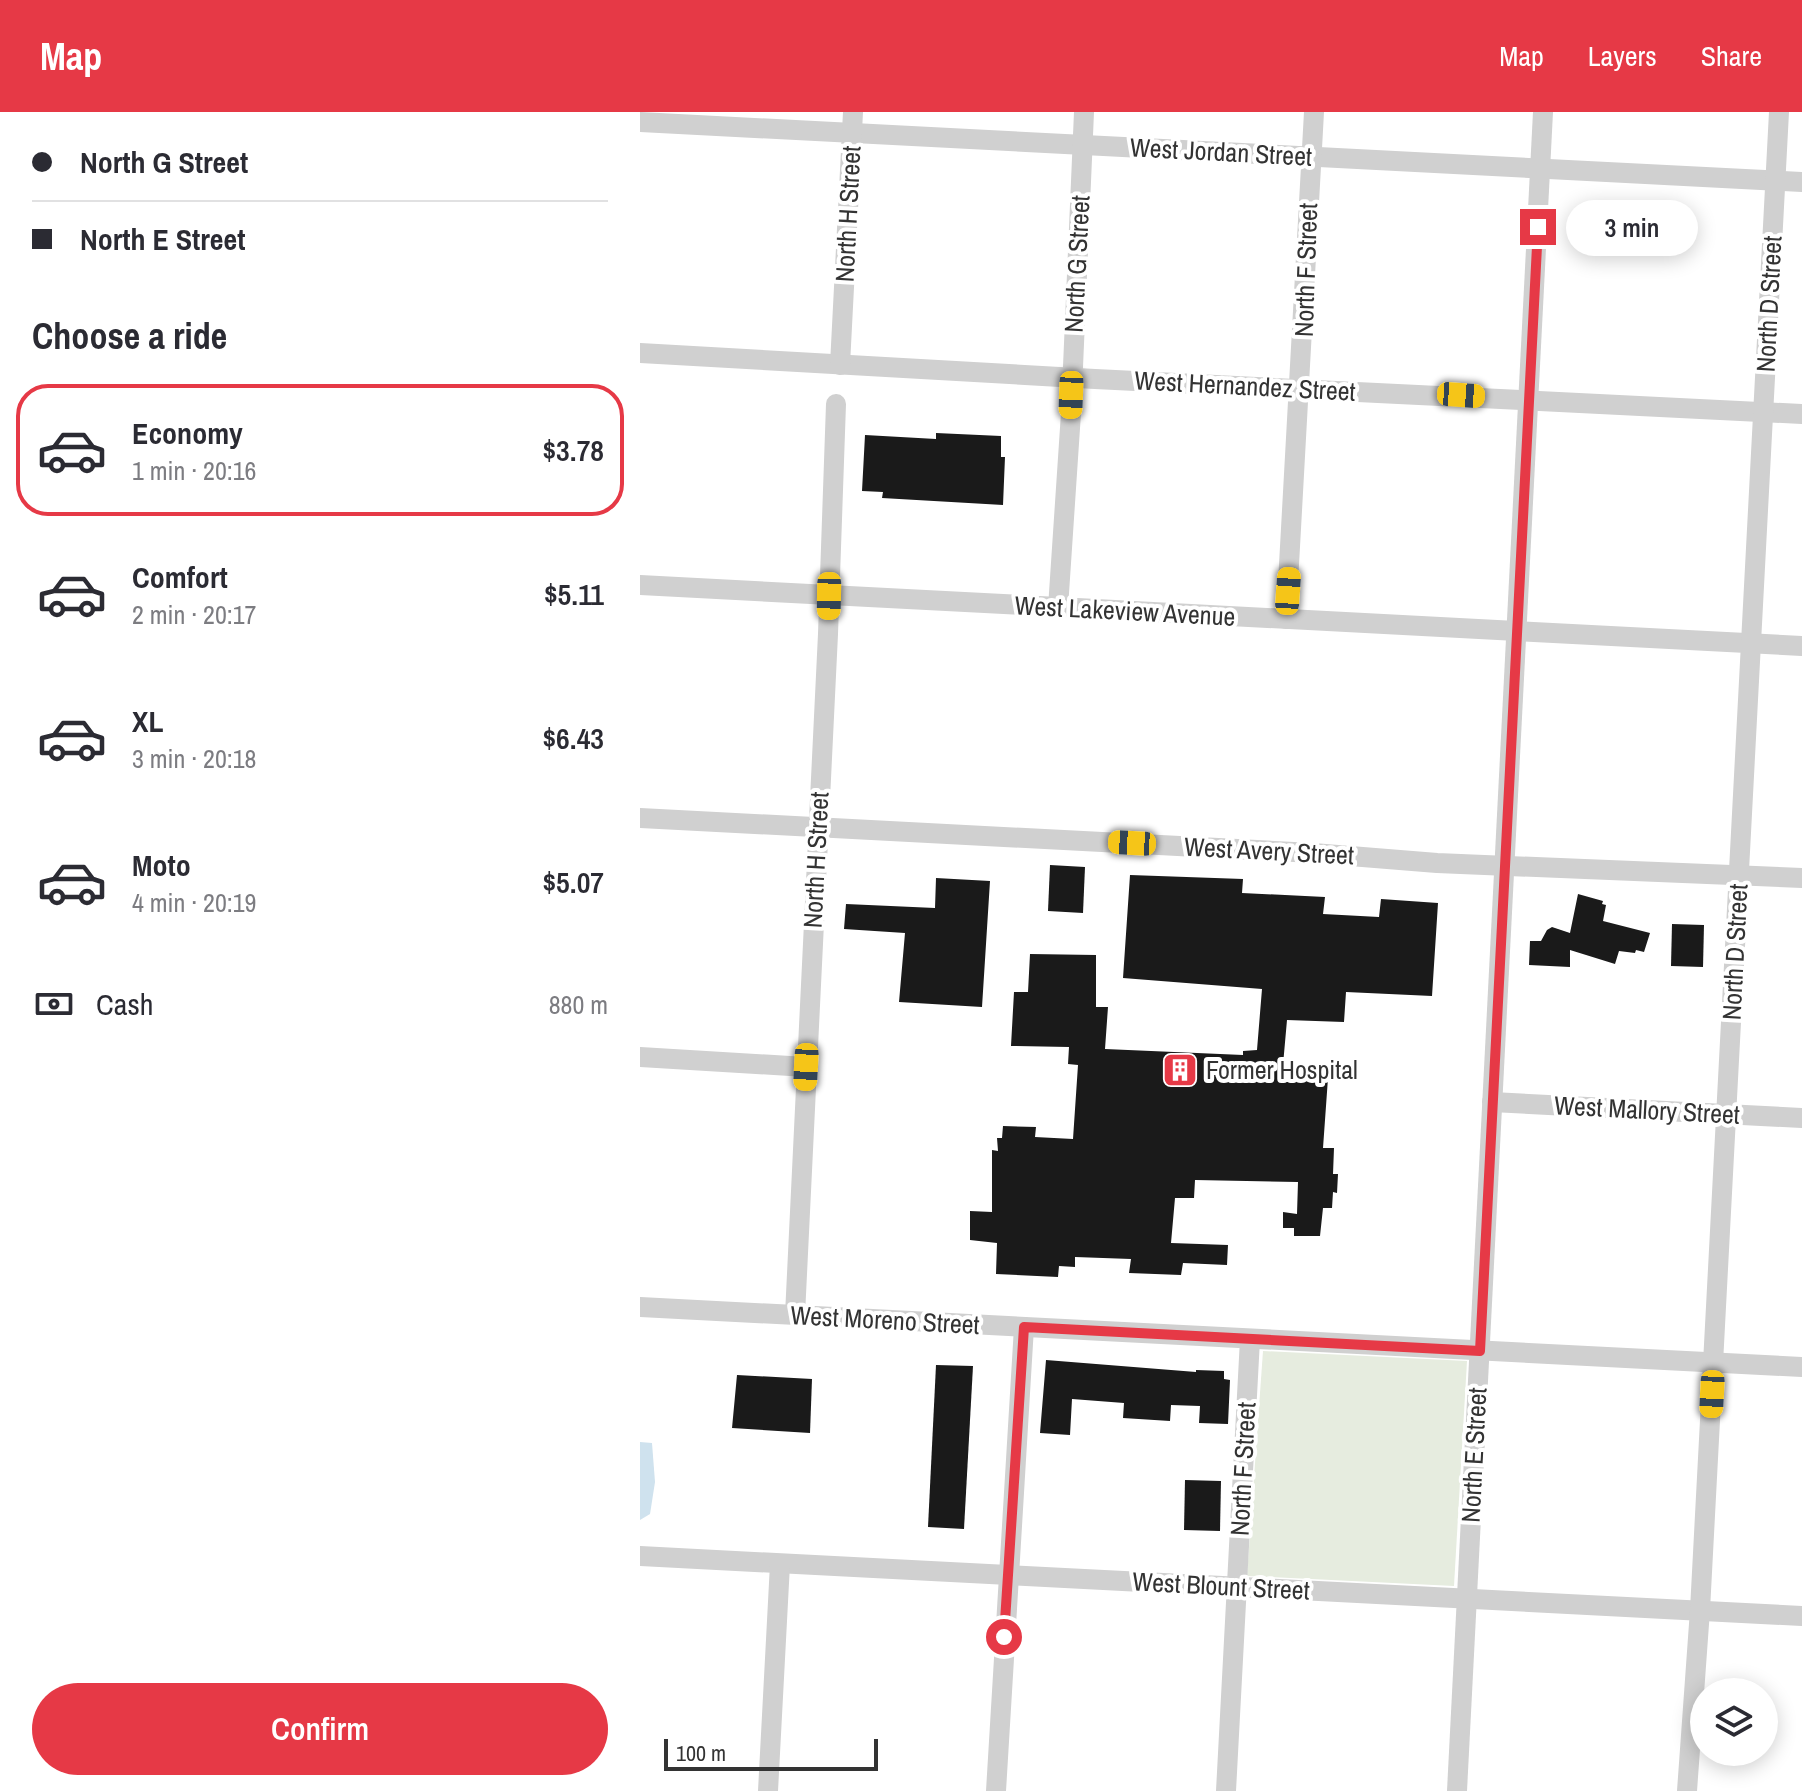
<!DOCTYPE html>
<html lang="en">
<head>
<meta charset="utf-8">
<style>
	body { margin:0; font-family:"Archivo Narrow",sans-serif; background:#f2f2f3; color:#2b2b33; height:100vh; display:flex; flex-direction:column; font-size:30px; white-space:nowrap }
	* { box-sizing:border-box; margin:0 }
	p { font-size:26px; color:#7c7c81 }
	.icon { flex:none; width:44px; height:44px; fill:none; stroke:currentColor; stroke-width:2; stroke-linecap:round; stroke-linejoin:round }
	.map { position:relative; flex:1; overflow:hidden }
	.sheet { display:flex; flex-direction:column; background:#fff; width:640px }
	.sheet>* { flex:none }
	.guide { display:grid; align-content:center; height:176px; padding:0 32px; background:#fff }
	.fabs { position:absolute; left:1050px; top:1566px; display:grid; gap:16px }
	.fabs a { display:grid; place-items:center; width:88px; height:88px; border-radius:50%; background:#fff; box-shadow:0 4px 20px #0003; font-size:40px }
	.scale { position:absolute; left:24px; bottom:20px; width:214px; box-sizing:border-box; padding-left:8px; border:4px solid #333; border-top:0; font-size:22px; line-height:28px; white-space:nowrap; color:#333; -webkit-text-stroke:6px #fff; paint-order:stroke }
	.end { position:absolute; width:36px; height:36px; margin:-18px; border:10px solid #e63946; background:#fff; box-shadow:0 0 0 4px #fff }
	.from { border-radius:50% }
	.bubble { position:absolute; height:56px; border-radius:28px; background:#fff; box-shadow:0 4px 20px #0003; font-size:26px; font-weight:600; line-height:56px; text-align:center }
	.car { position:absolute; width:24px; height:48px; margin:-24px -12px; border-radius:10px; box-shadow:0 0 6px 2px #0007; background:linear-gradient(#f5c518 24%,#345 0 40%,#f5c518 0 76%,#345 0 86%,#f5c518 0) }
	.guide b { display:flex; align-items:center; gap:28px; height:76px; font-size:30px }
	.guide b+b { border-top:2px solid #e1e1e2 }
	.guide i { width:20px; height:20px; background:#2b2b33 }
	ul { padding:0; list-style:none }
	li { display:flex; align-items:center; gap:24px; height:132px; margin:0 16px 12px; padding:0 16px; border:4px solid transparent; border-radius:32px }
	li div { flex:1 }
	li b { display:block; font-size:30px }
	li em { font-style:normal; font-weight:600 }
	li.on { border-color:#e63946 }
	li>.icon { width:72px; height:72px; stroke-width:1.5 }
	h2 { padding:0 32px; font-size:36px; line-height:96px }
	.pay { display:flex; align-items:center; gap:20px; height:88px; padding:0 32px; font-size:30px }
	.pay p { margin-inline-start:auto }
	.primary-button { display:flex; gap:16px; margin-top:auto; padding:16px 32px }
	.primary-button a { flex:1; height:92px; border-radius:48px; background:#e63946; color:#fff; font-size:32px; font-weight:600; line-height:92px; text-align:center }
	header { display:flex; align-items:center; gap:48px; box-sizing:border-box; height:112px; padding:0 40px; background:#e63946; color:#fff }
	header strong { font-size:38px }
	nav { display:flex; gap:44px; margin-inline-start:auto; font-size:28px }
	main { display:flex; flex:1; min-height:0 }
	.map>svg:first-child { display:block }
	.green { fill:#e6ecdf }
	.water { fill:#cfe2ee }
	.building { fill:#1a1a1a }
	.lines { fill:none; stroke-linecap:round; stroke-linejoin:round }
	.minor { stroke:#d0d0d0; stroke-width:20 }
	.route { stroke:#e63946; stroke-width:10 }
	.labels { text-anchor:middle; stroke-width:8; stroke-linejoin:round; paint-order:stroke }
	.street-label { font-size:26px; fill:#333; stroke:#fff }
	.poi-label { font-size:26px; fill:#333; stroke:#fff; text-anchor:start }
</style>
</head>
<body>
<header>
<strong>Map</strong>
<nav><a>Map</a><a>Layers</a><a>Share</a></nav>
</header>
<main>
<section class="sheet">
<div class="guide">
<b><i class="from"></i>North G Street</b>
<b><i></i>North E Street</b>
</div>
<h2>Choose a ride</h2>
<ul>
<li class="on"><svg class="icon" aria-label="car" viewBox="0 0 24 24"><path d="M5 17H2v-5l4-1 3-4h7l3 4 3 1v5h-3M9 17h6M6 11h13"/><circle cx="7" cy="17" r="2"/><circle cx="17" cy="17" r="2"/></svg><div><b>Economy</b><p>1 min · 20:16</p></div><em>$3.78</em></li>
<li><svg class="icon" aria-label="car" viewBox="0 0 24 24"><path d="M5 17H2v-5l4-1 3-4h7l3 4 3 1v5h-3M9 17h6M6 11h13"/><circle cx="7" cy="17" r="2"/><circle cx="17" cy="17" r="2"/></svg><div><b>Comfort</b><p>2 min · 20:17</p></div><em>$5.11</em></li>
<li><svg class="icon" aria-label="car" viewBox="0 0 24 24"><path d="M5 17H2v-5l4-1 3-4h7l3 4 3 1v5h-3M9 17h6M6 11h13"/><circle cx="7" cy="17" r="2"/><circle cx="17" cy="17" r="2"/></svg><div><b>XL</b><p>3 min · 20:18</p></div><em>$6.43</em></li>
<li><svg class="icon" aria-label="car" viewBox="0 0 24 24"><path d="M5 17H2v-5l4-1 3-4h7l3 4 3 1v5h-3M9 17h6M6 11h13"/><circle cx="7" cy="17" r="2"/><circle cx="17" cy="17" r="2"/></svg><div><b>Moto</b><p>4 min · 20:19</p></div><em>$5.07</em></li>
</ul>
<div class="pay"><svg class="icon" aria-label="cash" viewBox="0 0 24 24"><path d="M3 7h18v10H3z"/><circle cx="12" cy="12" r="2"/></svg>Cash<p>880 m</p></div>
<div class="primary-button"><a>Confirm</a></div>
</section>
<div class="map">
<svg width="1162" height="1679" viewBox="0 0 1162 1679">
	<rect width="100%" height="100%" fill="#fff"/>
	<polygon class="green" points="623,1239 827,1249 814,1474 607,1464"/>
	<polygon class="water" points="0,1330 12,1331 15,1370 10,1402 0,1408"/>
	<g class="building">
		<polygon points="296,321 361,324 361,345 365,345 363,393 242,386 243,380 222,379 225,323 296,327"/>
		<polygon points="410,753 445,755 443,801 408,799"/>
		<polygon points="490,763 603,767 602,781 685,785 683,802 739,805 741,787 798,791 792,884 706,880 704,910 647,908 642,964 688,966 683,1036 694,1036 693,1062 698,1062 697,1081 693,1080 692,1096 683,1096 680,1124 654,1124 654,1116 643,1116 643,1100 657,1102 658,1070 555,1068 554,1086 535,1086 531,1131 588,1133 587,1153 543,1151 541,1163 489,1161 491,1147 435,1145 435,1155 419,1154 418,1165 356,1162 357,1131 330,1128 330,1099 352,1100 352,1038 358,1039 357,1026 362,1026 363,1014 396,1015 395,1025 433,1027 438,953 428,952 429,935 371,934 374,880 388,880 390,842 456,843 456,895 468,895 465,937 603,943 603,939 617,938 622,877 483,866"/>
		<polygon points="296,766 350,769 342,895 259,890 265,821 204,817 206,792 295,796"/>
		<polygon points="938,782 963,789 962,792 966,793 963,809 1010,821 1004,840 996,838 995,841 979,839 975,852 930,838 930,855 889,853 890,829 901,829 907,818 912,815 930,821"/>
		<polygon points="1032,812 1064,813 1063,855 1031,854"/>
		<polygon points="406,1248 556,1260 556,1258 584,1259 584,1267 590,1268 588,1312 559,1311 560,1294 531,1293 530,1309 483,1306 484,1291 432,1287 430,1323 400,1321"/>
		<polygon points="296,1253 333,1254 324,1417 288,1415"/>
		<polygon points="97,1263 172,1267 170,1321 92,1316"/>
		<polygon points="545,1368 581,1369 580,1419 544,1418"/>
	</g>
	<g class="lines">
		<g class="minor">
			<polyline points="0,10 1162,70"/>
			<polyline points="0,241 455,267 1162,302"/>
			<polyline points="200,253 213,0"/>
			<polyline points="0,473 1162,534"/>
			<polyline points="418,496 431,301 444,0"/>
			<polyline points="646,507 674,0"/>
			<polyline points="0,706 673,741 797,751 1162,766"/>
			<polyline points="0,945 166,955"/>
			<polyline points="852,990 1162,1006"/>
			<polyline points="0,1195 1162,1255"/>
			<polyline points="155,1203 188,522 196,292"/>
			<polyline points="0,1444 1162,1504"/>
			<polyline points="128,1679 140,1452"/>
			<polyline points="356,1679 384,1215"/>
			<polyline points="586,1679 610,1227"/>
			<polyline points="817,1679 903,0"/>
			<polyline points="1047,1679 1060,1498 1139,0"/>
		</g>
	</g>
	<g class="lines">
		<polyline class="route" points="364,1525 384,1215 840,1239 898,115"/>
	</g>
	<defs>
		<g id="building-square" transform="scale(1.8)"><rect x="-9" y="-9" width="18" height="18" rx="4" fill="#e63946" stroke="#fff"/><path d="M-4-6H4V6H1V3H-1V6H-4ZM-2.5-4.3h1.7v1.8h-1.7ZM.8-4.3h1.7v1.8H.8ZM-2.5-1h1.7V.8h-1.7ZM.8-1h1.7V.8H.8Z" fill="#fff"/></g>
	</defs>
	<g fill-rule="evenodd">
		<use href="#building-square" x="540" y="958"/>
	</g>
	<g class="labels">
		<g class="street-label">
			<text transform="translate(581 40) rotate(3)" y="9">West Jordan Street</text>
			<text transform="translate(208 102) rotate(-87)" y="9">North H Street</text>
			<text transform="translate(437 152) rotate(-87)" y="9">North G Street</text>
			<text transform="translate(666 158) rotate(-88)" y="9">North F Street</text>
			<text transform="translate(1129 192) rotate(-87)" y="9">North D Street</text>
			<text transform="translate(605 274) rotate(3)" y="9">West Hernandez Street</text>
			<text transform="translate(485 499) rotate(3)" y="9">West Lakeview Avenue</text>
			<text transform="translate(629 739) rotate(3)" y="9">West Avery Street</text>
			<text transform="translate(176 748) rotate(-87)" y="9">North H Street</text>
			<text transform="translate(1095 840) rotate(-87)" y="9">North D Street</text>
			<text transform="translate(1007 998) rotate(3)" y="9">West Mallory Street</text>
			<text transform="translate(245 1208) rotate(3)" y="9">West Moreno Street</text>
			<text transform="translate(834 1343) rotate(-87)" y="9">North E Street</text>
			<text transform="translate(603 1357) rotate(-87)" y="9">North F Street</text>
			<text transform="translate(581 1474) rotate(3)" y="9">West Blount Street</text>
		</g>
		<g class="poi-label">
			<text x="566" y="967">Former Hospital</text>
		</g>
	</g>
</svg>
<div class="fabs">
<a><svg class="icon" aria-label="layers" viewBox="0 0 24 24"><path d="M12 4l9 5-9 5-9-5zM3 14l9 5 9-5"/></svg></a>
</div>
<div class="scale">100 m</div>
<i class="end from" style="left:364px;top:1525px"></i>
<i class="end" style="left:898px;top:115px"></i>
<div class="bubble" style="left:926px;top:88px;width:132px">3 min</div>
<i class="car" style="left:431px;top:283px;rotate:182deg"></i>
<i class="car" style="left:821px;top:283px;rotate:94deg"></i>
<i class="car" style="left:648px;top:479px;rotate:4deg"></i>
<i class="car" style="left:189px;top:484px;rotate:181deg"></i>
<i class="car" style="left:492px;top:731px;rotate:273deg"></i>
<i class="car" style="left:166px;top:955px;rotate:183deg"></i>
<i class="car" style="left:1072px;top:1282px;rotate:183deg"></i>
</div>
</main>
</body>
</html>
